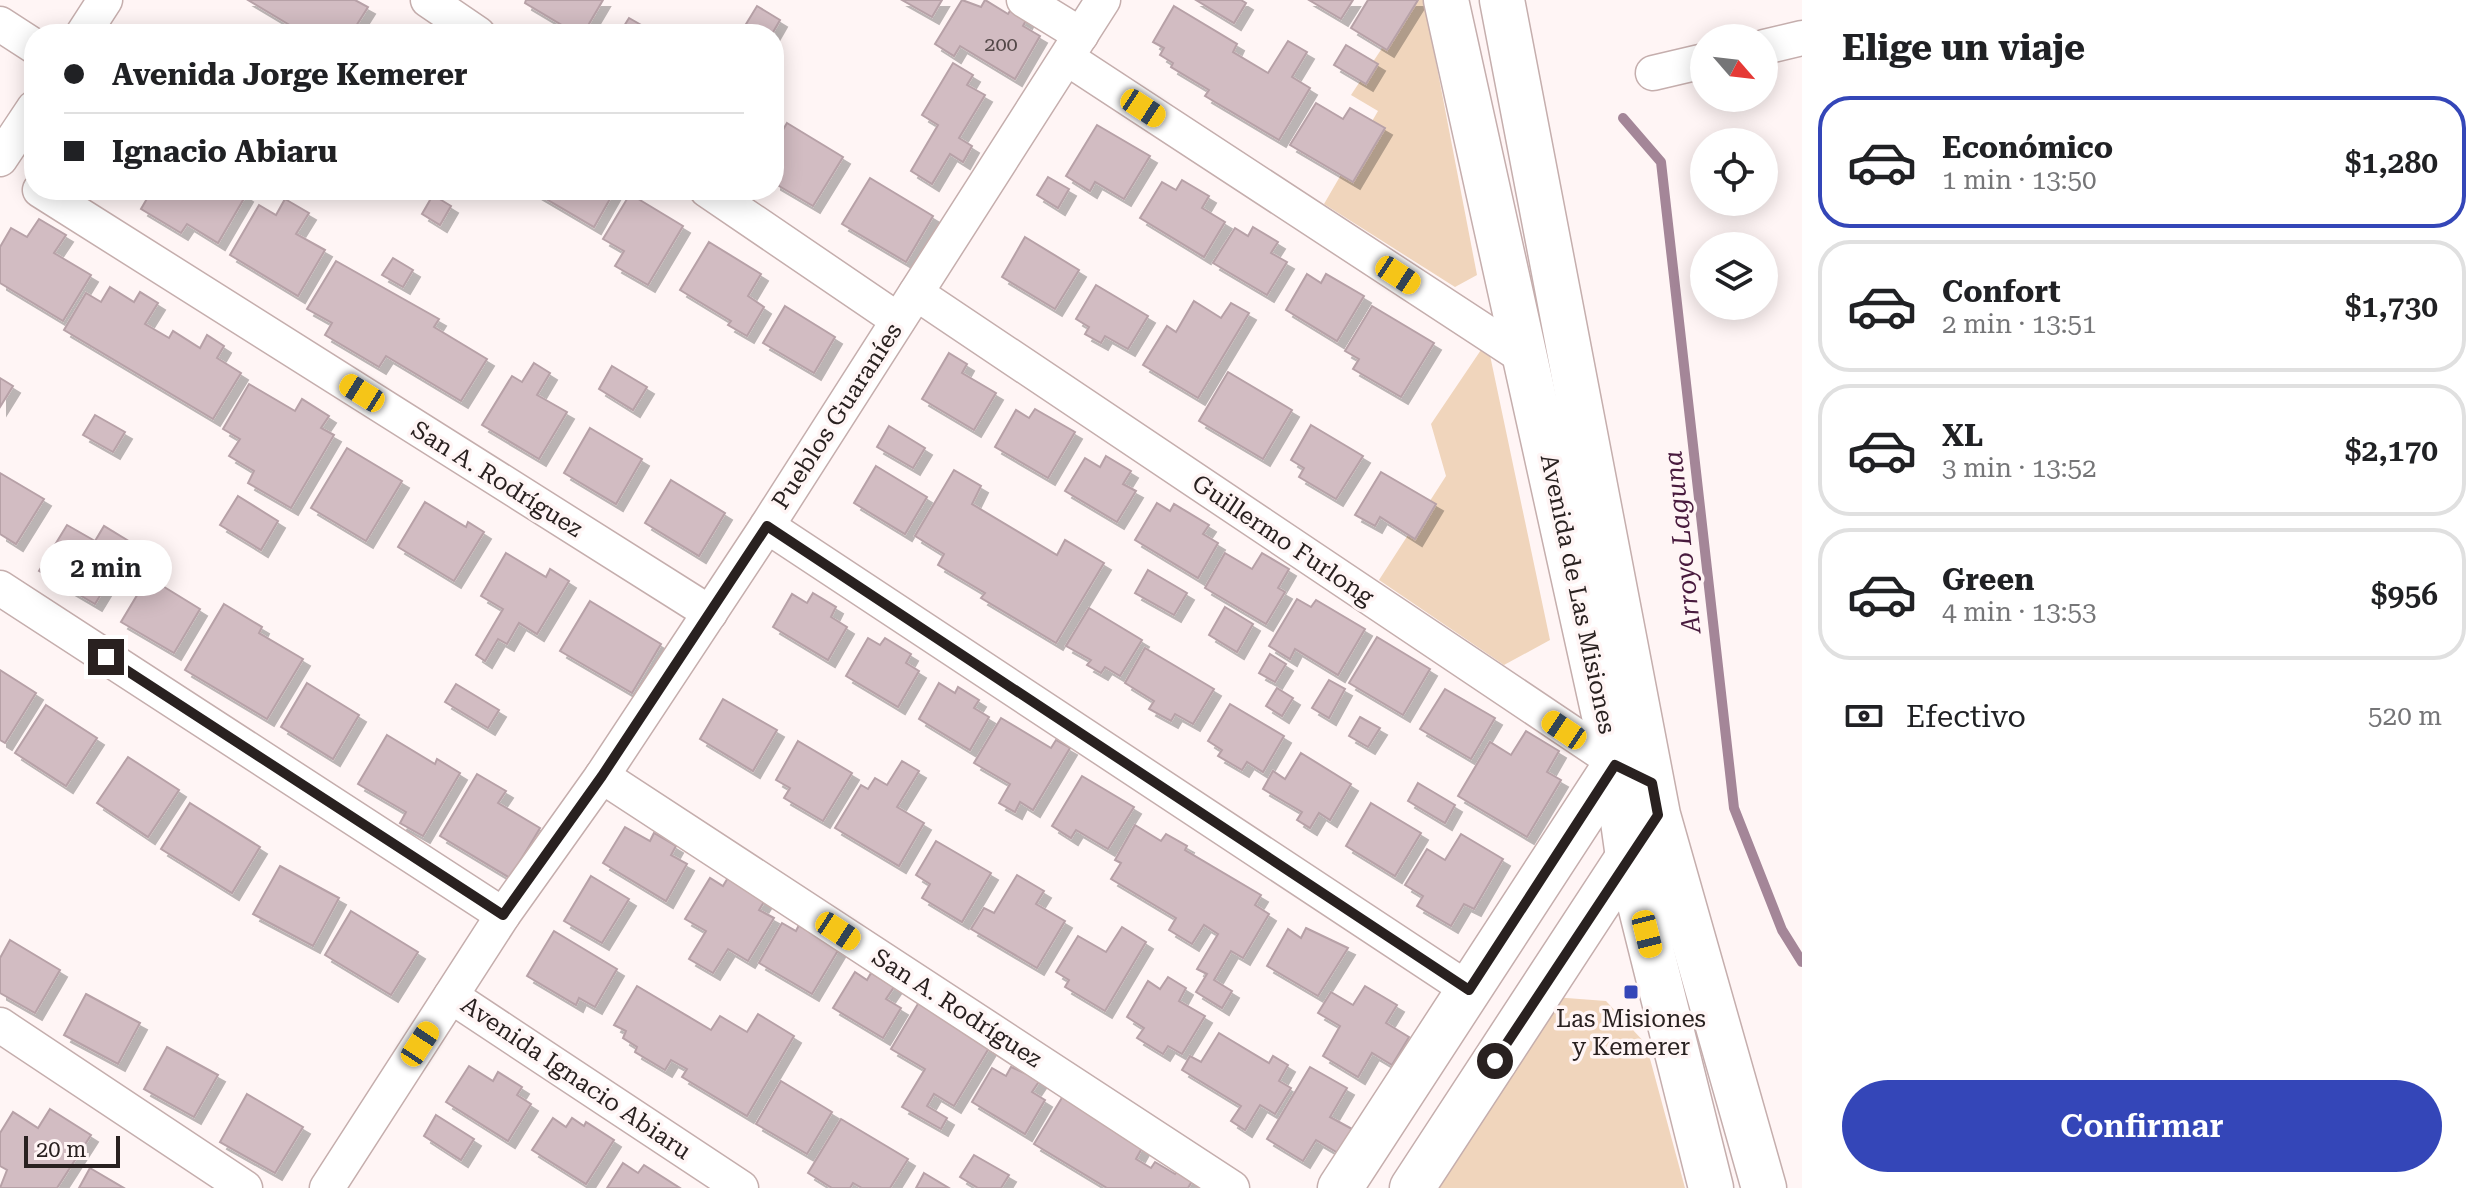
<!DOCTYPE html>
<html lang="es">
<head>
<meta charset="utf-8">
<style>
	body { margin:0; font-family:"Roboto Serif",serif; background:#f6f6f6; color:#202124; height:100vh; display:flex; flex-direction:column; font-size:30px; white-space:nowrap }
	* { box-sizing:border-box; margin:0 }
	p { font-size:26px; color:#757577 }
	.icon { flex:none; width:44px; height:44px; fill:none; stroke:currentColor; stroke-width:2; stroke-linecap:round; stroke-linejoin:round }
	.map { position:relative; flex:1; overflow:hidden }
	.sheet { display:flex; flex-direction:column; background:#fff; width:680px }
	.sheet>* { flex:none }
	.guide { position:absolute; left:24px; top:24px; width:760px; height:176px; border-radius:32px; box-shadow:0 4px 20px #0003; display:grid; align-content:center; height:176px; padding:0 40px; background:#fff }
	.needle { width:52px; rotate:118deg }
	.buttons { position:absolute; left:1690px; top:24px; display:grid; gap:16px }
	.buttons a { display:grid; place-items:center; width:88px; height:88px; border-radius:50%; background:#fff; box-shadow:0 4px 20px #0003; font-size:40px }
	.scale { position:absolute; left:24px; bottom:20px; width:96px; box-sizing:border-box; padding-left:8px; border:4px solid #292120; border-top:0; font-size:22px; line-height:28px; white-space:nowrap; color:#292120; -webkit-text-stroke:6px #fff5f5; paint-order:stroke }
	.end { position:absolute; width:36px; height:36px; margin:-18px; border:10px solid #292120; background:#fff; box-shadow:0 0 0 4px #fff }
	.from { border-radius:50% }
	.bubble { position:absolute; height:56px; border-radius:28px; background:#fff; box-shadow:0 4px 20px #0003; font-size:26px; font-weight:600; line-height:56px; text-align:center }
	.car { position:absolute; width:24px; height:48px; margin:-24px -12px; border-radius:10px; box-shadow:0 0 6px 2px #0007; background:linear-gradient(#f5c518 24%,#345 0 40%,#f5c518 0 76%,#345 0 86%,#f5c518 0) }
	.guide b { display:flex; align-items:center; gap:28px; height:76px; font-size:30px }
	.guide b+b { border-top:2px solid #e0e0e0 }
	.guide i { width:20px; height:20px; background:#202124 }
	ul { padding:0; list-style:none }
	li { display:flex; align-items:center; gap:24px; height:132px; margin:0 16px 12px; padding:0 24px; border:4px solid #e0e0e0; border-radius:32px }
	li div { flex:1 }
	li b { display:block; font-size:30px }
	li em { font-style:normal; font-weight:600 }
	li.current { border-color:#3446b8 }
	li>.icon { width:72px; height:72px; stroke-width:1.5 }
	h2 { padding:0 40px; font-size:36px; line-height:96px }
	.pay { display:flex; align-items:center; gap:20px; height:88px; padding:0 40px; font-size:30px }
	.pay p { margin-inline-start:auto }
	.cta { display:flex; gap:16px; margin-top:auto; padding:16px 40px }
	.cta a { flex:1; height:92px; border-radius:48px; background:#3446b8; color:#fff; font-size:32px; font-weight:600; line-height:92px; text-align:center }
	main { display:flex; flex:1; min-height:0 }
	.map>svg:first-child { display:block }
	.green { fill:#f0d5bc }
	.lines { fill:none; stroke-linecap:round; stroke-linejoin:round }
	.stream { stroke:#a48698; stroke-width:10 }
	.building { fill:#d2bcc2; stroke:#b7a1a7; stroke-width:2; filter:url(#shadow) }
	.minor-casing { stroke:#c5aead; stroke-width:37 }
	.secondary-casing { stroke:#c5aead; stroke-width:47 }
	.minor { stroke:#fff; stroke-width:34 }
	.secondary { stroke:#fff; stroke-width:44 }
	.route { stroke:#292120; stroke-width:10 }
	.poi-dot { fill:#3446b8; stroke:#fff5f5; stroke-width:3 }
	.labels { text-anchor:middle; stroke-width:7; stroke-linejoin:round; paint-order:stroke }
	.number-label { font-size:20px; fill:#534848 }
	.street-label { font-size:24px; fill:#292120; stroke:#fff5f5 }
	.poi-label { font-size:24px; fill:#292120; stroke:#fff5f5 }
	.water-label { font-size:26px; font-style:italic; fill:#481a3d; stroke:#fff5f5 }
</style>
</head>
<body>
<main>
<div class="map">
<svg width="1802" height="1188" viewBox="0 0 1802 1188">
	<defs>
		<filter id="shadow"><feDropShadow dx="7" dy="7" stdDeviation="0" flood-color="#0004"/></filter>
	</defs>
	<rect width="100%" height="100%" fill="#fff5f5"/>
	<g class="green">
		<polygon points="1414,0 1424,0 1477,275 1455,287 1324,204 1378,111 1351,95"/>
		<polygon points="1487,341 1550,640 1504,665 1379,580 1446,476 1431,424"/>
		<polygon points="1540,996 1606,1001 1646,1044 1685,1188 1411,1188"/>
	</g>
	<g class="lines">
		<polyline class="stream" points="1623,118 1661,162 1734,808 1782,930 1802,962"/>
	</g>
	<g class="building">
		<polygon points="248,0 355,0 368,7 351,34 289,34 293,27"/>
		<polygon points="526,0 603,0 583,34 577,34 525,3"/>
		<polygon points="902,0 942,0 932,17"/>
		<polygon points="962,0 981,7 985,0 1008,14 1013,6 1029,15 1023,26 1040,36 1015,79 960,46 954,56 935,44"/>
		<polygon points="1196,0 1241,0 1246,3 1234,23"/>
		<polygon points="1309,0 1353,0 1341,19"/>
		<polygon points="1368,0 1418,0 1387,50 1351,28"/>
		<polygon points="757,6 780,20 772,34 740,34"/>
		<polygon points="1174,6 1237,44 1233,52 1268,73 1288,41 1307,52 1292,77 1310,88 1279,140 1205,96 1209,90 1171,67 1173,63 1160,55 1164,48 1153,42"/>
		<polygon points="629,18 657,34 619,34"/>
		<polygon points="1346,45 1378,64 1366,84 1334,65"/>
		<polygon points="953,63 973,75 967,85 985,95 959,138 972,146 963,162 950,154 932,184 911,171 938,125 922,115"/>
		<polygon points="1316,103 1343,119 1350,108 1385,128 1353,182 1290,145"/>
		<polygon points="787,123 843,157 813,206 774,183 774,145"/>
		<polygon points="1097,125 1150,156 1124,199 1095,182 1090,191 1066,176"/>
		<polygon points="1048,177 1069,189 1058,208 1037,195"/>
		<polygon points="870,178 933,216 906,262 842,224"/>
		<polygon points="1182,180 1209,196 1202,208 1225,222 1204,257 1140,218 1162,182 1176,190"/>
		<polygon points="152,190 238,190 246,195 218,243 187,224 181,233 141,209"/>
		<polygon points="531,190 615,190 594,227"/>
		<polygon points="630,194 683,226 648,285 615,266 624,251 603,239"/>
		<polygon points="433,195 451,206 440,225 422,214"/>
		<polygon points="285,199 309,213 296,234 325,250 298,296 230,255 259,205 276,215"/>
		<polygon points="39,219 66,235 54,253 91,275 63,321 0,283 0,247 11,228 27,237"/>
		<polygon points="1253,227 1278,242 1271,253 1287,262 1267,295 1213,263 1235,228 1248,236"/>
		<polygon points="1025,237 1079,270 1055,309 1002,277"/>
		<polygon points="709,242 761,274 748,296 764,307 747,336 728,325 731,321 680,290"/>
		<polygon points="393,258 413,270 403,287 382,275"/>
		<polygon points="336,261 439,319 434,327 487,359 461,401 386,356 379,367 325,335 332,323 307,309"/>
		<polygon points="1307,274 1321,283 1326,274 1364,296 1337,341 1286,310"/>
		<polygon points="1096,285 1148,316 1128,349 1105,336 1101,343 1085,334 1089,327 1076,319"/>
		<polygon points="110,287 134,302 140,292 158,303 145,324 169,338 173,331 200,348 207,335 224,346 217,358 241,373 213,419 64,330 86,293 101,302"/>
		<polygon points="1194,301 1221,318 1231,303 1249,313 1198,398 1143,365 1167,326 1176,332"/>
		<polygon points="785,306 835,337 814,373 763,343"/>
		<polygon points="1372,306 1434,343 1401,397 1353,369 1359,359 1345,351"/>
		<polygon points="949,353 967,364 962,373 996,393 974,430 922,399"/>
		<polygon points="534,363 550,373 537,395 567,412 539,459 482,425 512,376 522,382"/>
		<polygon points="612,366 647,387 633,410 599,389"/>
		<polygon points="1228,372 1292,410 1263,459 1199,421"/>
		<polygon points="0,378 13,386 0,407"/>
		<polygon points="249,384 295,411 302,399 329,416 321,428 334,435 291,508 248,483 254,471 229,456 240,439 223,429"/>
		<polygon points="1035,409 1075,432 1048,478 995,447 1016,410 1029,418"/>
		<polygon points="95,415 125,432 113,452 83,435"/>
		<polygon points="1311,425 1363,456 1336,499 1299,477 1304,468 1291,460"/>
		<polygon points="889,426 925,448 913,468 877,447"/>
		<polygon points="590,428 642,459 616,504 564,473"/>
		<polygon points="347,448 402,481 366,541 311,508"/>
		<polygon points="1106,456 1131,471 1123,484 1136,491 1117,522 1065,491 1085,458 1100,467"/>
		<polygon points="876,466 927,497 905,534 854,503"/>
		<polygon points="954,470 981,486 972,504 1057,555 1065,540 1104,563 1056,643 981,598 985,593 938,565 944,554 915,536"/>
		<polygon points="1381,472 1436,504 1415,539 1380,517 1375,526 1355,515"/>
		<polygon points="0,473 44,499 16,544 0,534"/>
		<polygon points="671,480 725,513 699,556 645,523"/>
		<polygon points="238,496 278,521 261,550 220,525"/>
		<polygon points="425,502 466,527 468,522 484,532 454,581 398,547"/>
		<polygon points="1157,503 1170,511 1174,504 1209,525 1203,534 1218,543 1198,578 1135,540"/>
		<polygon points="67,525 95,541 104,526 132,543 95,604 39,571"/>
		<polygon points="506,553 546,577 550,569 569,581 537,634 519,623 507,644 498,639 485,661 476,655 503,609 481,596"/>
		<polygon points="1225,553 1252,569 1262,553 1289,569 1278,588 1285,592 1266,624 1205,588"/>
		<polygon points="1148,570 1187,593 1174,615 1135,593"/>
		<polygon points="148,577 200,609 174,653 121,622"/>
		<polygon points="813,593 836,607 831,617 847,627 828,660 773,627 792,594 807,603"/>
		<polygon points="1297,599 1311,607 1316,600 1365,629 1338,675 1295,649 1290,659 1269,646"/>
		<polygon points="590,601 661,644 632,693 560,651"/>
		<polygon points="224,604 262,627 259,633 303,659 267,719 185,670"/>
		<polygon points="1225,607 1253,624 1237,652 1209,635"/>
		<polygon points="1089,608 1142,640 1120,676 1105,667 1101,673 1087,665 1091,660 1066,646"/>
		<polygon points="1377,637 1430,669 1403,715 1349,683"/>
		<polygon points="868,638 880,645 885,638 911,654 906,663 919,671 898,707 846,676"/>
		<polygon points="1145,648 1214,689 1193,724 1175,714 1171,721 1149,709 1154,701 1125,683"/>
		<polygon points="1270,654 1286,664 1275,682 1259,673"/>
		<polygon points="0,670 36,693 5,743 0,740"/>
		<polygon points="1329,680 1345,689 1329,718 1312,708"/>
		<polygon points="307,683 359,715 333,759 281,727"/>
		<polygon points="939,683 955,693 958,687 979,700 974,708 989,717 970,750 919,719"/>
		<polygon points="456,684 499,710 488,728 445,702"/>
		<polygon points="1277,688 1293,698 1282,716 1266,706"/>
		<polygon points="1445,689 1495,718 1471,759 1420,729"/>
		<polygon points="723,699 777,730 753,771 700,739"/>
		<polygon points="1230,704 1284,736 1263,772 1247,762 1242,770 1218,756 1222,750 1208,741"/>
		<polygon points="46,705 97,738 66,786 15,753"/>
		<polygon points="1360,717 1380,728 1368,747 1349,736"/>
		<polygon points="1001,718 1051,748 1056,740 1070,748 1033,810 1020,802 1015,812 999,803 1010,784 974,763"/>
		<polygon points="1526,731 1559,751 1547,772 1561,780 1527,837 1458,796 1490,742 1511,755"/>
		<polygon points="387,735 435,764 437,759 460,773 423,836 400,823 406,812 358,784"/>
		<polygon points="798,741 852,773 823,821 784,798 790,788 776,780"/>
		<polygon points="1301,753 1351,784 1330,820 1319,813 1310,828 1297,820 1302,812 1263,789 1273,771 1285,779"/>
		<polygon points="128,757 179,790 148,837 97,803"/>
		<polygon points="902,761 919,771 897,807 924,823 899,866 835,828 861,785 868,789 875,778 887,785"/>
		<polygon points="477,774 506,791 498,803 540,828 510,878 440,836"/>
		<polygon points="1082,776 1134,807 1108,849 1076,830 1071,838 1052,826"/>
		<polygon points="1418,783 1455,805 1445,823 1408,801"/>
		<polygon points="190,803 260,847 232,893 161,849"/>
		<polygon points="1371,803 1421,833 1395,876 1346,846"/>
		<polygon points="1135,825 1161,841 1166,834 1187,846 1185,850 1261,895 1255,905 1269,914 1243,958 1231,951 1214,980 1232,991 1222,1008 1196,992 1207,974 1197,969 1218,934 1204,925 1192,944 1169,930 1176,918 1111,879 1121,863 1115,860"/>
		<polygon points="625,827 650,841 654,833 676,846 671,855 687,864 666,901 603,863"/>
		<polygon points="1461,834 1503,859 1474,909 1464,904 1451,926 1417,906 1423,896 1405,885 1427,849 1445,860"/>
		<polygon points="936,841 991,873 962,922 922,898 930,884 916,875"/>
		<polygon points="280,866 339,898 313,946 253,914"/>
		<polygon points="735,866 772,889 759,910 774,918 748,961 728,949 713,973 689,959 706,931 685,919 710,878 723,886"/>
		<polygon points="1017,875 1044,891 1036,904 1065,921 1037,968 971,929 984,908 994,913"/>
		<polygon points="591,876 629,899 602,943 564,921"/>
		<polygon points="351,911 418,952 391,995 325,955"/>
		<polygon points="782,923 796,931 800,923 840,947 812,994 759,963"/>
		<polygon points="1122,927 1146,942 1105,1011 1065,987 1069,980 1056,972 1078,936 1106,952"/>
		<polygon points="1306,928 1348,948 1318,996 1267,966 1288,929 1301,938"/>
		<polygon points="554,931 617,969 595,1007 579,998 576,1005 527,976"/>
		<polygon points="10,940 60,970 35,1013 0,993 0,958"/>
		<polygon points="855,972 867,980 871,973 894,987 886,999 901,1008 883,1038 833,1008"/>
		<polygon points="1168,977 1186,988 1179,1001 1205,1016 1182,1054 1168,1046 1163,1054 1137,1038 1144,1028 1127,1017 1148,981 1160,989"/>
		<polygon points="637,986 711,1030 720,1016 747,1032 758,1014 794,1036 747,1116 682,1077 687,1069 671,1060 665,1070 635,1052 637,1047 623,1038 626,1031 614,1025"/>
		<polygon points="1365,986 1397,1005 1386,1023 1409,1037 1392,1065 1372,1053 1358,1077 1323,1056 1340,1026 1318,1013 1331,992 1353,1005"/>
		<polygon points="925,992 952,1008 944,1020 989,1048 954,1106 934,1094 927,1106 947,1118 941,1129 902,1107 925,1069 891,1049"/>
		<polygon points="86,994 140,1023 118,1064 64,1035"/>
		<polygon points="1219,1033 1269,1063 1273,1056 1288,1065 1279,1081 1291,1088 1275,1114 1260,1105 1245,1130 1231,1121 1241,1106 1182,1070 1190,1056 1201,1062"/>
		<polygon points="167,1047 218,1075 194,1117 144,1089"/>
		<polygon points="469,1066 493,1081 498,1072 522,1087 517,1095 531,1104 508,1141 446,1102"/>
		<polygon points="1011,1067 1040,1080 1032,1092 1045,1100 1025,1134 972,1102 992,1068 1006,1076"/>
		<polygon points="1310,1067 1347,1088 1330,1117 1352,1129 1338,1153 1316,1140 1303,1161 1267,1139"/>
		<polygon points="781,1081 832,1112 807,1154 756,1124"/>
		<polygon points="1066,1091 1147,1139 1136,1159 1151,1168 1155,1162 1175,1174 1184,1160 1199,1169 1188,1188 1107,1188 1034,1144"/>
		<polygon points="247,1094 303,1127 275,1173 220,1142"/>
		<polygon points="50,1109 91,1135 57,1188 0,1188 7,1170 0,1166 0,1133 13,1112 38,1128"/>
		<polygon points="436,1115 474,1139 461,1160 424,1136"/>
		<polygon points="553,1118 566,1127 572,1118 584,1126 586,1122 614,1140 586,1184 532,1150"/>
		<polygon points="841,1119 908,1159 890,1188 862,1188 853,1183 850,1188 832,1188 808,1173"/>
		<polygon points="974,1155 1009,1175 1001,1188 978,1188 960,1177"/>
		<polygon points="623,1163 638,1173 644,1165 680,1188 607,1188"/>
		<polygon points="90,1168 124,1188 79,1188"/>
		<polygon points="924,1173 949,1188 916,1188"/>
	</g>
	<g class="lines">
		<g class="minor-casing">
			<g id="minor">
				<polyline points="428,0 478,34"/>
				<polyline points="1024,0 1081,35"/>
				<polyline points="0,24 34,46"/>
				<polyline points="83,34 105,0"/>
				<polyline points="1764,47 1802,38"/>
				<polyline points="1067,58 1525,358"/>
				<polyline points="1653,73 1704,61"/>
				<polyline points="0,159 34,108"/>
				<polyline points="40,190 710,613"/>
				<polyline points="707,190 898,320"/>
				<polyline points="916,293 1627,770"/>
				<polyline points="767,526 1469,990"/>
				<polyline points="0,588 503,915"/>
				<polyline points="602,776 1232,1188"/>
				<polyline points="451,996 741,1188"/>
				<polyline points="0,1025 245,1188"/>
				<polyline points="327,1188 503,915 602,776 767,526 1103,0"/>
			</g>
		</g>
		<g class="secondary-casing">
			<g id="secondary">
				<polyline points="1446,0 1615,765 1628,857 1711,1188"/>
				<polyline points="1502,0 1658,815 1764,1188"/>
				<polyline points="1340,1188 1623,753"/>
				<polyline points="1412,1188 1638,842"/>
			</g>
		</g>
		<use href="#minor" class="minor"/>
		<use href="#secondary" class="secondary"/>
	</g>
	<g class="lines">
		<polyline class="route" points="106,657 503,915 602,776 767,526 1469,990 1615,765 1652,783 1658,815 1495,1061"/>
	</g>
	<rect class="poi-dot" x="1623" y="984" width="16" height="16" rx="4"/>
	<g class="labels">
		<g class="number-label">
			<text x="1001" y="51">200</text>
		</g>
		<g class="street-label">
			<text transform="translate(837 416) rotate(-57)" y="8">Pueblos Guaraníes</text>
			<text transform="translate(497 479) rotate(32)" y="8">San A. Rodríguez</text>
			<text transform="translate(1283 540) rotate(34)" y="8">Guillermo Furlong</text>
			<text transform="translate(1578 594) rotate(78)" y="8">Avenida de Las Misiones</text>
			<text transform="translate(957 1008) rotate(33)" y="8">San A. Rodríguez</text>
			<text transform="translate(576 1078) rotate(34)" y="8">Avenida Ignacio Abiaru</text>
		</g>
		<g class="poi-label">
			<text x="1631" y="1027">Las Misiones<tspan x="1631" dy="28">y Kemerer</tspan></text>
		</g>
		<g class="water-label">
			<text transform="translate(1682 542) rotate(-96)" y="9">Arroyo Laguna</text>
		</g>
	</g>
</svg>
<div class="buttons">
<a><svg class="needle" viewBox="-14 -14 28 28"><path d="M0-13l5 13h-10z" fill="#e53935"/><path d="M0 13l5-13h-10z" fill="#757577"/></svg></a>
<a><svg class="icon" aria-label="locate" viewBox="0 0 24 24"><circle cx="12" cy="12" r="6"/><path d="M12 2v4M12 18v4M2 12h4M18 12h4"/></svg></a>
<a><svg class="icon" aria-label="layers" viewBox="0 0 24 24"><path d="M12 4l9 5-9 5-9-5zM3 14l9 5 9-5"/></svg></a>
</div>
<div class="scale">20 m</div>
<i class="end from" style="left:1495px;top:1061px"></i>
<i class="end" style="left:106px;top:657px"></i>
<div class="bubble" style="left:40px;top:540px;width:132px">2 min</div>
<i class="car" style="left:1143px;top:108px;rotate:123deg"></i>
<i class="car" style="left:1398px;top:275px;rotate:123deg"></i>
<i class="car" style="left:362px;top:393px;rotate:302deg"></i>
<i class="car" style="left:1564px;top:730px;rotate:304deg"></i>
<i class="car" style="left:838px;top:931px;rotate:123deg"></i>
<i class="car" style="left:1647px;top:934px;rotate:166deg"></i>
<i class="car" style="left:420px;top:1044px;rotate:33deg"></i>
<div class="guide">
<b><i class="from"></i>Avenida Jorge Kemerer</b>
<b><i></i>Ignacio Abiaru</b>
</div>
</div>
<section class="sheet">
<h2>Elige un viaje</h2>
<ul>
<li class="current"><svg class="icon" aria-label="car" viewBox="0 0 24 24"><path d="M5 17H2v-5l4-1 3-4h7l3 4 3 1v5h-3M9 17h6M6 11h13"/><circle cx="7" cy="17" r="2"/><circle cx="17" cy="17" r="2"/></svg><div><b>Económico</b><p>1 min · 13:50</p></div><em>$1,280</em></li>
<li><svg class="icon" aria-label="car" viewBox="0 0 24 24"><path d="M5 17H2v-5l4-1 3-4h7l3 4 3 1v5h-3M9 17h6M6 11h13"/><circle cx="7" cy="17" r="2"/><circle cx="17" cy="17" r="2"/></svg><div><b>Confort</b><p>2 min · 13:51</p></div><em>$1,730</em></li>
<li><svg class="icon" aria-label="car" viewBox="0 0 24 24"><path d="M5 17H2v-5l4-1 3-4h7l3 4 3 1v5h-3M9 17h6M6 11h13"/><circle cx="7" cy="17" r="2"/><circle cx="17" cy="17" r="2"/></svg><div><b>XL</b><p>3 min · 13:52</p></div><em>$2,170</em></li>
<li><svg class="icon" aria-label="car" viewBox="0 0 24 24"><path d="M5 17H2v-5l4-1 3-4h7l3 4 3 1v5h-3M9 17h6M6 11h13"/><circle cx="7" cy="17" r="2"/><circle cx="17" cy="17" r="2"/></svg><div><b>Green</b><p>4 min · 13:53</p></div><em>$956</em></li>
</ul>
<div class="pay"><svg class="icon" aria-label="cash" viewBox="0 0 24 24"><path d="M3 7h18v10H3z"/><circle cx="12" cy="12" r="2"/></svg>Efectivo<p>520 m</p></div>
<div class="cta"><a>Confirmar</a></div>
</section>
</main>
</body>
</html>
